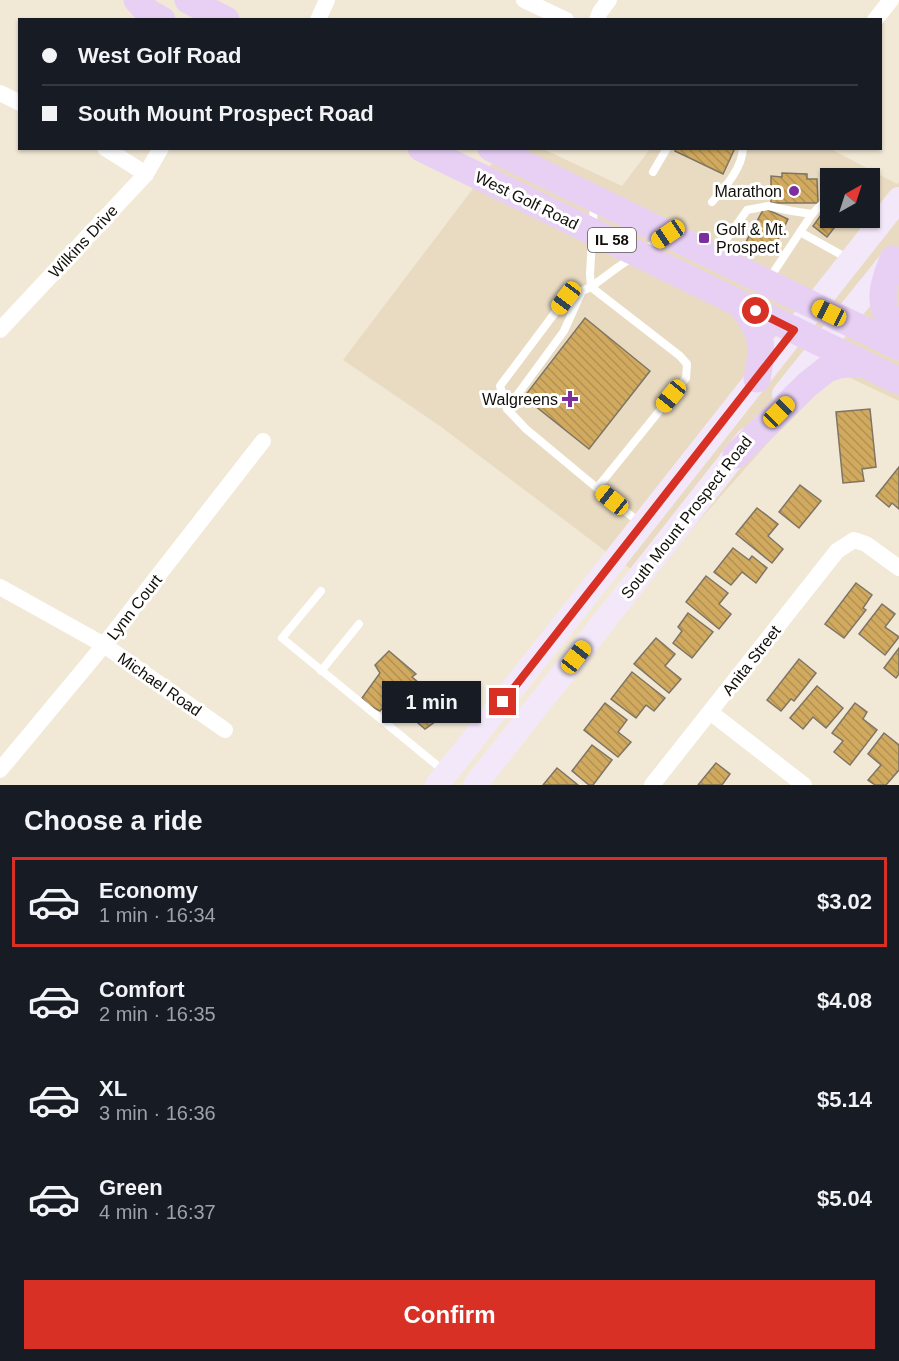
<!DOCTYPE html>
<html lang="en">
<head>
<meta charset="utf-8">
<style>
	body { margin:0; font-family:Helvetica,sans-serif; background:#20242c; color:#f1f3f6; height:100vh; display:flex; flex-direction:column; font-size:22px; white-space:nowrap }
	* { box-sizing:border-box; margin:0 }
	p { font-size:20px; color:#9ea1a6 }
	.icon { flex:none; width:33px; height:33px; fill:none; stroke:currentColor; stroke-width:2; stroke-linecap:round; stroke-linejoin:round }
	.map { position:relative; height:785px; overflow:hidden }
	.side { display:flex; flex-direction:column; background:#171b24; flex:1 }
	.side>* { flex:none }
	.banner { position:absolute; left:18px; top:18px; width:864px; height:132px; border-radius:0px; box-shadow:0 2px 4px #0004; display:grid; align-content:center; height:132px; padding:0 24px; background:#171b24 }
	.needle { width:39px; rotate:39deg }
	.controls { position:absolute; left:820px; top:168px; display:grid; gap:12px }
	.controls a { display:grid; place-items:center; width:60px; height:60px; border-radius:0px; background:#171b24; box-shadow:0 2px 4px #0004; font-size:30px }
	.end { position:absolute; width:27px; height:27px; margin:-14px; border:8px solid #d93025; background:#fff; box-shadow:0 0 0 3px #fff }
	.from { border-radius:50% }
	.bubble { position:absolute; height:42px; border-radius:0px; background:#171b24; box-shadow:0 2px 4px #0004; font-size:20px; font-weight:700; line-height:42px; text-align:center }
	.car { position:absolute; width:18px; height:36px; margin:-18px -9px; border-radius:8px; box-shadow:0 0 4px 2px #0007; background:linear-gradient(#f5c518 24%,#345 0 40%,#f5c518 0 76%,#345 0 86%,#f5c518 0) }
	.banner b { display:flex; align-items:center; gap:21px; height:57px; font-size:22px }
	.banner b+b { border-top:2px solid #363941 }
	.banner i { width:15px; height:15px; background:#f1f3f6 }
	ul { padding:0; list-style:none }
	li { display:flex; align-items:center; gap:18px; height:90px; margin:0 12px 9px; padding:0 12px; border:3px solid transparent; border-radius:0px }
	li div { flex:1 }
	li b { display:block; font-size:22px }
	li em { font-style:normal; font-weight:700 }
	li.current { border-color:#d93025 }
	li>.icon { width:54px; height:54px; stroke-width:1.5 }
	h2 { padding:0 24px; font-size:27px; line-height:72px }
	.action { display:flex; gap:12px; margin-top:auto; padding:12px 24px }
	.action a { flex:1; height:69px; border-radius:0px; background:#d93025; color:#fff; font-size:24px; font-weight:700; line-height:69px; text-align:center }
	.map>svg:first-child { display:block }
	.built { fill:#e9dbc2; fill-rule:evenodd }
	.building { fill:url(#building-back-hatch); stroke:#7e7565; stroke-width:1.5 }
	.lines { fill:none; stroke-linecap:round; stroke-linejoin:round }
	.lane { stroke:#fff; stroke-width:8 }
	.street { stroke:#fff; stroke-width:16 }
	.secondary { stroke:#f3e8fa; stroke-width:24 }
	.primary { stroke:#e8d0f5; stroke-width:27 }
	.route { stroke:#d93025; stroke-width:8 }
	.poi-dot { fill:#7c2d9e; stroke:#fff; stroke-width:2 }
	.labels { text-anchor:middle; stroke-width:6; stroke-linejoin:round; paint-order:stroke }
	.shield { fill:#fff; stroke:#595753; stroke-width:1.5 }
	.shield-label { font-size:15px; font-weight:bold; fill:#120f09 }
	.poi-label { font-size:16px; fill:#120f09; stroke:#fff; text-anchor:end }
	.street-label { font-size:16px; fill:#120f09; stroke:#fff }
</style>
</head>
<body>
<div class="map">
<svg width="899" height="785" viewBox="0 0 899 785">
	<defs>
		<pattern id="building-back-hatch" width="6" height="6" patternUnits="userSpaceOnUse" patternTransform="scale(1.5)"><rect width="6" height="6" fill="#d1aa5f"/><path d="M-1 5l2 2M0 0l6 6M5-1l2 2" fill="none" stroke="#b29151"/></pattern>
	</defs>
	<rect width="100%" height="100%" fill="#f2e8d6"/>
	<path class="built" d="M503 149H543L622 186 650 149H831L897 184 899 182V401L842 374 820 384 660 565 648 581 608 553 440 426 343 360ZM831 178H870V218H831Z"/>
	<g class="building">
		<polygon points="676,148 735,148 723,174 675,151"/>
		<polygon points="782,173 807,174 807,179 817,179 818,203 771,203 771,176 782,177"/>
		<polygon points="829,204 831,206 831,218 842,218 827,237 813,226"/>
		<polygon points="764,208 788,219 771,254 746,242"/>
		<polygon points="585,318 650,371 589,449 524,397"/>
		<polygon points="870,409 876,467 862,469 864,481 843,483 836,412"/>
		<polygon points="899,467 899,509 892,503 889,507 876,496"/>
		<polygon points="800,485 821,501 799,528 779,512"/>
		<polygon points="757,508 778,524 768,536 783,549 772,563 736,534"/>
		<polygon points="733,548 749,560 752,556 767,568 756,583 742,572 731,585 714,572"/>
		<polygon points="706,576 728,593 719,604 731,614 719,629 686,602"/>
		<polygon points="856,583 872,595 863,608 866,610 844,638 825,624"/>
		<polygon points="882,604 895,614 885,627 899,637 885,655 859,634"/>
		<polygon points="688,613 713,632 692,658 673,643 682,631 678,627"/>
		<polygon points="656,638 675,654 665,666 681,679 669,693 634,664"/>
		<polygon points="899,648 899,674 896,678 884,668"/>
		<polygon points="389,651 416,674 412,677 446,706 439,719 425,729 390,699 380,711 368,705 362,698 380,673 375,665"/>
		<polygon points="799,659 816,673 794,701 791,699 781,711 767,700"/>
		<polygon points="632,672 665,698 654,711 646,705 636,718 611,699"/>
		<polygon points="817,686 843,708 826,728 813,717 803,729 790,718"/>
		<polygon points="605,703 627,720 618,732 631,742 618,757 584,730"/>
		<polygon points="855,703 867,712 863,719 877,730 850,765 834,752 843,741 832,733"/>
		<polygon points="884,733 899,745 899,770 886,785 875,785 868,780 881,765 868,754"/>
		<polygon points="592,745 612,760 593,785 589,785 572,771"/>
		<polygon points="716,763 730,774 722,785 698,785"/>
		<polygon points="557,768 578,785 543,785"/>
	</g>
	<g class="lines">
		<g class="lane">
			<polyline points="653,172 667,148"/>
			<path d="M712 202C725 187 742 169 743 148"/>
			<polyline points="594,204 590,274 591,287 618,267 662,238"/>
			<polyline points="800,232 849,259"/>
			<polyline points="716,254 747,210 768,206 792,211 812,214 829,197 831,197"/>
			<polyline points="769,279 812,214"/>
			<polyline points="507,409 564,331 582,291"/>
			<polyline points="597,488 526,429 507,409 500,386 566,298 591,287 680,356 687,364 686,378 597,488 640,523"/>
			<polyline points="321,591 282,638 444,771"/>
			<polyline points="321,671 359,624"/>
		</g>
		<g class="street">
			<polyline points="524,0 566,20"/>
			<polyline points="318,20 327,0"/>
			<polyline points="597,20 600,12 609,0"/>
			<polyline points="875,20 891,0"/>
			<polyline points="0,93 20,103"/>
			<polyline points="105,148 146,174"/>
			<polyline points="0,330 146,174 161,148"/>
			<polyline points="0,587 104,645 225,730"/>
			<polyline points="710,712 804,785"/>
			<polyline points="0,770 104,645 263,441"/>
			<polyline points="652,785 837,551 854,540 866,544 899,568"/>
		</g>
		<g class="secondary">
			<polyline points="784,394 890,262"/>
			<polyline points="437,785 899,199"/>
			<polyline points="475,785 747,440"/>
		</g>
		<g class="primary">
			<polyline points="137,0 148,12 162,20"/>
			<polyline points="188,0 226,20"/>
			<polyline points="421,148 899,381"/>
			<polyline points="491,148 899,347"/>
			<path d="M893 259C883 286 874 307 899 329"/>
			<path d="M740 304C763 332 764 344 757 379"/>
			<polyline points="736,455 808,384 827,369 839,365 862,363"/>
		</g>
	</g>
	<g class="lines">
		<polyline class="route" points="503,702 794,330 756,311"/>
	</g>
	<g class="poi-dot">
		<circle cx="794" cy="191" r="6"/>
		<rect x="698" y="232" width="12" height="12" rx="3"/>
		<path d="M567 390h6v6h6v6h-6v6h-6v-6h-6v-6h6z"/>
	</g>
	<g class="labels">
		<rect class="shield" x="588" y="228" width="48" height="24" rx="4.5"/>
		<g class="shield-label">
			<text x="612" y="245">IL 58</text>
		</g>
		<g class="poi-label">
			<text x="782" y="197">Marathon</text>
			<text x="716" y="235" text-anchor="start">Golf &amp; Mt.<tspan x="716" dy="18">Prospect</tspan></text>
			<text x="558" y="405">Walgreens</text>
		</g>
		<g class="street-label">
			<text transform="translate(527 200) rotate(26)" y="6">West Golf Road</text>
			<text transform="translate(83 241) rotate(-47)" y="6">Wilkins Drive</text>
			<text transform="translate(686 517) rotate(-52)" y="6">South Mount Prospect Road</text>
			<text transform="translate(134 607) rotate(-52)" y="6">Lynn Court</text>
			<text transform="translate(751 660) rotate(-52)" y="6">Anita Street</text>
			<text transform="translate(160 684) rotate(35)" y="6">Michael Road</text>
		</g>
	</g>
</svg>
<div class="controls">
<a><svg class="needle" viewBox="-14 -14 28 28"><path d="M0-13l5 13h-10z" fill="#e53935"/><path d="M0 13l5-13h-10z" fill="#9ea1a6"/></svg></a>
</div>
<i class="end from" style="left:756px;top:311px"></i>
<i class="end" style="left:503px;top:702px"></i>
<div class="bubble" style="left:382px;top:681px;width:99px">1 min</div>
<i class="car" style="left:668px;top:234px;rotate:236deg"></i>
<i class="car" style="left:566px;top:298px;rotate:217deg"></i>
<i class="car" style="left:829px;top:313px;rotate:296deg"></i>
<i class="car" style="left:671px;top:396px;rotate:219deg"></i>
<i class="car" style="left:779px;top:412px;rotate:45deg"></i>
<i class="car" style="left:612px;top:500px;rotate:309deg"></i>
<i class="car" style="left:576px;top:657px;rotate:38deg"></i>
<div class="banner">
<b><i class="from"></i>West Golf Road</b>
<b><i></i>South Mount Prospect Road</b>
</div>
</div>
<section class="side">
<h2>Choose a ride</h2>
<ul>
<li class="current"><svg class="icon" aria-label="car" viewBox="0 0 24 24"><path d="M5 17H2v-5l4-1 3-4h7l3 4 3 1v5h-3M9 17h6M6 11h13"/><circle cx="7" cy="17" r="2"/><circle cx="17" cy="17" r="2"/></svg><div><b>Economy</b><p>1 min · 16:34</p></div><em>$3.02</em></li>
<li><svg class="icon" aria-label="car" viewBox="0 0 24 24"><path d="M5 17H2v-5l4-1 3-4h7l3 4 3 1v5h-3M9 17h6M6 11h13"/><circle cx="7" cy="17" r="2"/><circle cx="17" cy="17" r="2"/></svg><div><b>Comfort</b><p>2 min · 16:35</p></div><em>$4.08</em></li>
<li><svg class="icon" aria-label="car" viewBox="0 0 24 24"><path d="M5 17H2v-5l4-1 3-4h7l3 4 3 1v5h-3M9 17h6M6 11h13"/><circle cx="7" cy="17" r="2"/><circle cx="17" cy="17" r="2"/></svg><div><b>XL</b><p>3 min · 16:36</p></div><em>$5.14</em></li>
<li><svg class="icon" aria-label="car" viewBox="0 0 24 24"><path d="M5 17H2v-5l4-1 3-4h7l3 4 3 1v5h-3M9 17h6M6 11h13"/><circle cx="7" cy="17" r="2"/><circle cx="17" cy="17" r="2"/></svg><div><b>Green</b><p>4 min · 16:37</p></div><em>$5.04</em></li>
</ul>
<div class="action"><a>Confirm</a></div>
</section>
</body>
</html>
